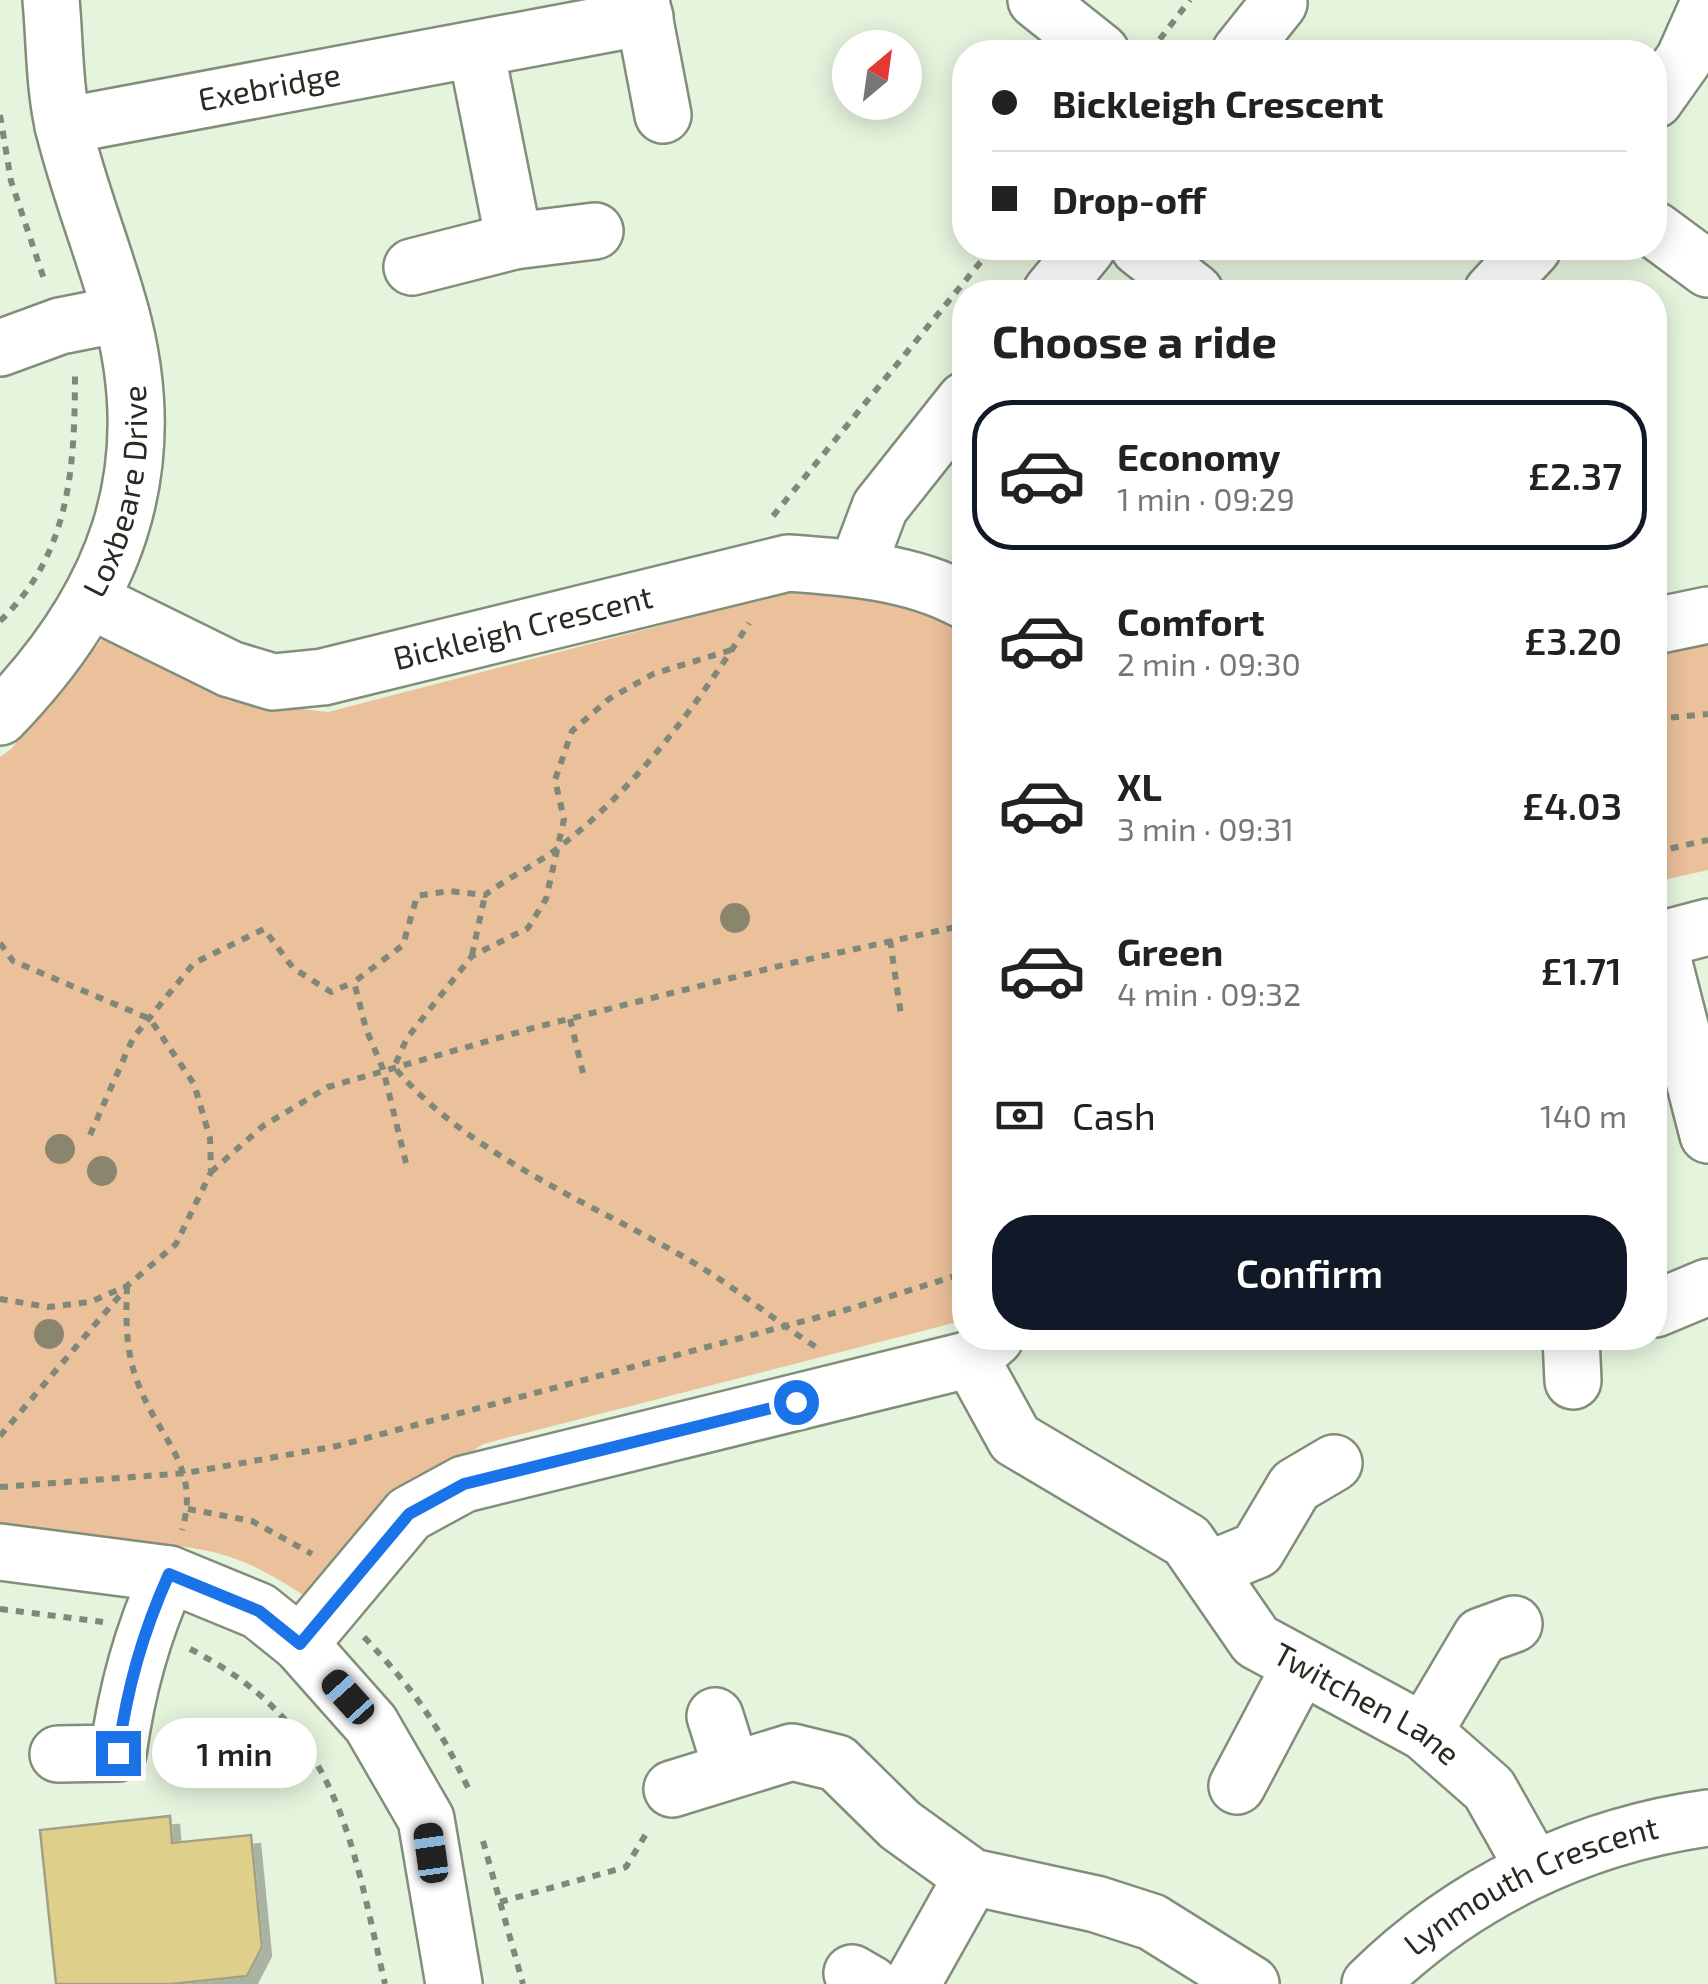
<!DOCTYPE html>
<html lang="en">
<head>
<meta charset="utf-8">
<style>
	body { margin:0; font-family:"Exo 2",sans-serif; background:#f6f6f6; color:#222; height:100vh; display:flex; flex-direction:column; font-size:38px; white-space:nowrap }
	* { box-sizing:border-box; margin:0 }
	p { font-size:32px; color:#767676 }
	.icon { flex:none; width:55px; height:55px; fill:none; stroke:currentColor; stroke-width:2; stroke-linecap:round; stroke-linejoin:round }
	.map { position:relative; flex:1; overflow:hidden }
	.drawer { position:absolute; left:952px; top:280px; width:715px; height:1070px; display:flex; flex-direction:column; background:#fff; border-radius:40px; box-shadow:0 5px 25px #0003 }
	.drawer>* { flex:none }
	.guide { position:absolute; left:952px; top:40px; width:715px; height:220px; border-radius:40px; box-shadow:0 5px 25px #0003; display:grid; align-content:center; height:220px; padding:0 40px; background:#fff }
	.needle { width:65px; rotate:29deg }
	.buttons { position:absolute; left:832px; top:30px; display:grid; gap:20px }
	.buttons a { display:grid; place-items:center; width:90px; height:90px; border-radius:50%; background:#fff; box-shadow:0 5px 25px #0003; font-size:50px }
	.end { position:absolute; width:45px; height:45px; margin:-22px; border:12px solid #1a73e8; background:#fff; box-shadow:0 0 0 5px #fff }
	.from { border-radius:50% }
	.bubble { position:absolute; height:70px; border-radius:35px; background:#fff; box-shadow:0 5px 25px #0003; font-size:32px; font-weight:600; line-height:70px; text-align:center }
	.car { position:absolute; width:30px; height:60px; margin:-30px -15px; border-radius:12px; box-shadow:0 0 8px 2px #0007; background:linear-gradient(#222 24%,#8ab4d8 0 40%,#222 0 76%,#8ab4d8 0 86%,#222 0) }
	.guide b { display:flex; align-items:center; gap:35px; height:95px; font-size:38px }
	.guide b+b { border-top:2px solid #e0e0e0 }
	.guide i { width:25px; height:25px; background:#222 }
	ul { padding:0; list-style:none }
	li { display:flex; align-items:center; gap:30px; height:150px; margin:0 20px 15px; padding:0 20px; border:5px solid transparent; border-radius:40px }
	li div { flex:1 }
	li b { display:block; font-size:38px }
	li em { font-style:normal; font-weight:600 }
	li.current { border-color:#111827 }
	li>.icon { width:90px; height:90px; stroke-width:1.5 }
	h2 { padding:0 40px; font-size:45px; line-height:120px }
	.pay { display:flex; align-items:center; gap:25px; height:110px; padding:0 40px; font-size:38px }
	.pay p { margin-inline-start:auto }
	.button { display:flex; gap:20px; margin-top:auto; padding:20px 40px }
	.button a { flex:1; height:115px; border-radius:40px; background:#111827; color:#fff; font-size:40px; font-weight:600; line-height:115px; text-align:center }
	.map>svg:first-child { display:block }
	.green { fill:#ebc19b }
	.building { fill:#ded08a; stroke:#a4a087; stroke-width:2.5; filter:url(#shadow) }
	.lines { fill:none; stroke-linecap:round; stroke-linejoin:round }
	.minor-casing { stroke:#818e79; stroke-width:60 }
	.path { stroke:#808979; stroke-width:6; stroke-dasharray:8 8; stroke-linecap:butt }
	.minor { stroke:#fff; stroke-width:55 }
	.tree { fill:#8b856e }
	.route { stroke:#1a73e8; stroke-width:12 }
	.labels { text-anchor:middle; stroke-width:10; stroke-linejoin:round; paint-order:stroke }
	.street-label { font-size:32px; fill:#272c23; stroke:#fff }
</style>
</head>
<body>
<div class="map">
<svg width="1708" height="1984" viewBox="0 0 1708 1984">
	<defs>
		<filter id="shadow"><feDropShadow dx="9" dy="9" stdDeviation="0" flood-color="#0004"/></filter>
	</defs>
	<rect width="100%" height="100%" fill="#e6f4dd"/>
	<g class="green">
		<path d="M801 589 965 601V1320L483 1444 422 1484 314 1602C284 1582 252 1562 217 1553 149 1536 70 1542 0 1538V757L11 749 107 634 229 701 328 712Z"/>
		<polygon points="1708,640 1708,870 1655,882 1655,652"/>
	</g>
	<polygon class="building" points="170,1816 172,1843 251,1835 262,1947 247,1976 171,1984 56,1984 40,1830"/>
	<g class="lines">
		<g class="minor-casing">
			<g id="minor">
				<polyline points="641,0 663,115"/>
				<polyline points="1036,0 1101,52"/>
				<polyline points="476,50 514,241"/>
				<polyline points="1240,52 1279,3"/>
				<polyline points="1655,100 1684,59 1708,5"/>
				<path id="s1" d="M63 126 645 17"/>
				<polyline points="1655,230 1708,269"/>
				<polyline points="1139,248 1195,292"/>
				<polyline points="412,267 514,241 595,231"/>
				<polyline points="1051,292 1087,248"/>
				<polyline points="1492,292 1533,248"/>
				<polyline points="0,348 60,326 121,314"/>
				<polyline points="857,568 880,507 965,400"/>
				<path id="s2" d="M92 601 230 669 273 682 323 677 788 563C847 567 912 572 965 601"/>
				<polyline points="1655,626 1708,615"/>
				<path id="s3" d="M0 717C114 600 165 472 120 310 103 249 79 190 64 129 54 88 55 42 51 0"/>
				<polyline points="1658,940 1708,1135"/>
				<polyline points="1655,941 1708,927"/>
				<polyline points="1655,1309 1708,1287"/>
				<polyline points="1571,1338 1573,1381"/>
				<path id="s4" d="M971 1359 1015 1439 1187 1541 1256 1641 1424 1732 1489 1789 1533 1867"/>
				<polyline points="0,1552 169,1574 259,1611 300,1644 371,1724 426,1819 454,1984"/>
				<polyline points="1208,1570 1257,1550 1295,1486 1334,1463"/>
				<polyline points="300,1644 409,1514 464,1484 971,1359 995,1338"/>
				<polyline points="715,1716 732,1770"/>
				<polyline points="1424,1732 1481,1636 1514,1624"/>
				<path d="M58 1754 118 1753C127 1689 142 1634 169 1574"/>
				<polyline points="1237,1786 1300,1667"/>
				<polyline points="672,1789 792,1752 837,1763 900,1825 972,1877 1096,1904 1152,1922 1251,1984"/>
				<polyline points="852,1973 871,1984"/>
				<polyline points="912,1984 972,1877"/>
				<path id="s5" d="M1370 1984C1462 1893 1580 1836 1708 1818"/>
			</g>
		</g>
		<g class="path">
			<polyline points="1150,52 1190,0"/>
			<polyline points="0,115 11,181 45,282"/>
			<polyline points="773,516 992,248"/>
			<path d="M0 621C72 553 75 462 75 369"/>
			<path d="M731 650 653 674 609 699 572 731 555 780 564 819 546 899 528 928 472 956 407 1038 394 1067C469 1156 590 1202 689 1260 734 1286 772 1319 816 1347"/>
			<polyline points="1655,719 1708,714"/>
			<polyline points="1655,852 1708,840"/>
			<polyline points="890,940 901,1015"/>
			<polyline points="0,943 13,961 150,1019 194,1084 210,1138 211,1172 176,1244 127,1286 90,1302 48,1307 0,1299"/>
			<polyline points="472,955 485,895"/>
			<polyline points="570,1019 583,1073"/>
			<polyline points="90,1135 133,1038 194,963 264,929 293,968 331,992 354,982"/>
			<path d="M406 1163 383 1069 366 1029 354 982 403 945 417 896 449 891 485 895C510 876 538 864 562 845 638 786 698 704 749 623"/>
			<polyline points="211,1172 263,1126 328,1087 533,1028 787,964 965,925"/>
			<path d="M127 1286C126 1321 125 1352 139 1386 160 1440 201 1467 182 1530"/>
			<polyline points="0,1436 127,1287"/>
			<polyline points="0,1487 186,1473 337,1446 849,1309 965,1273"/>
			<polyline points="188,1509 252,1521 312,1554"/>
			<polyline points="0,1609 103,1622"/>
			<path d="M364 1637C414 1690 438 1723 469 1790"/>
			<path d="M190 1649C338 1724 351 1837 385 1984"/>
			<polyline points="483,1841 523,1984"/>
			<polyline points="500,1902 626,1867 649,1829"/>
		</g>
		<use href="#minor" class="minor"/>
	</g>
	<g class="tree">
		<circle cx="735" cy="918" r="15"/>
		<circle cx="60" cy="1149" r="15"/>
		<circle cx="102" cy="1171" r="15"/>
		<circle cx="49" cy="1334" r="15"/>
	</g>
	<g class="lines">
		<path class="route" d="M118 1753C127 1689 142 1634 169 1574L259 1611 300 1644 409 1514 464 1484 796 1402"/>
	</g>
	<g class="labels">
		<g class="street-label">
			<text dy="11" stroke="none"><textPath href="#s1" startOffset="210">Exebridge</textPath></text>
			<text dy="11" stroke="none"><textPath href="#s3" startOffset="262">Loxbeare Drive</textPath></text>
			<text dy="11" stroke="none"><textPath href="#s2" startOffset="455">Bickleigh Crescent</textPath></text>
			<text dy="11" stroke="none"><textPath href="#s4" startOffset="540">Twitchen Lane</textPath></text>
			<text dy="11" stroke="none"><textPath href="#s5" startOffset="192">Lynmouth Crescent</textPath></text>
		</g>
	</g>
</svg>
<div class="buttons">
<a><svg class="needle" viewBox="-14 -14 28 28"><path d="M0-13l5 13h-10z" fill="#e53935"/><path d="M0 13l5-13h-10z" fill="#767676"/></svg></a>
</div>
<i class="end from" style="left:796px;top:1402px"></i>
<i class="end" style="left:118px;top:1753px"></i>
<div class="bubble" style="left:152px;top:1718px;width:165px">1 min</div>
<i class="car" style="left:348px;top:1697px;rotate:318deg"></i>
<i class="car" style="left:431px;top:1853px;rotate:352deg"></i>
<div class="guide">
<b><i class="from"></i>Bickleigh Crescent</b>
<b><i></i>Drop-off</b>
</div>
<section class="drawer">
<h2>Choose a ride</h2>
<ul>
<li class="current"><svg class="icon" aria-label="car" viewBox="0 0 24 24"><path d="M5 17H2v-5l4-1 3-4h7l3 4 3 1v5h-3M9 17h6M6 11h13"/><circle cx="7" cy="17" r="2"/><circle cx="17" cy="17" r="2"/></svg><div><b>Economy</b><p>1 min · 09:29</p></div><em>£2.37</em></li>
<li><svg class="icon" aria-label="car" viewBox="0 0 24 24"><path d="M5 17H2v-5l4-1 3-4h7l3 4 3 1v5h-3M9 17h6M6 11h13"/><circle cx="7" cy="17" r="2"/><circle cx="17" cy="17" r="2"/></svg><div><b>Comfort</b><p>2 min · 09:30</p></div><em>£3.20</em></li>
<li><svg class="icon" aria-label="car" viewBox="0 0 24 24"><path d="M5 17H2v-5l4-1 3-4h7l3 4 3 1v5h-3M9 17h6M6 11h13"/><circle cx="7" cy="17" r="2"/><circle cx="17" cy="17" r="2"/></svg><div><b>XL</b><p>3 min · 09:31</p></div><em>£4.03</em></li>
<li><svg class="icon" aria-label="car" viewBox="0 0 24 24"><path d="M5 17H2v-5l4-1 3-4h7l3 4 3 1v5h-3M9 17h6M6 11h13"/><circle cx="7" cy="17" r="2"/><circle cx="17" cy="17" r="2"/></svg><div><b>Green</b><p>4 min · 09:32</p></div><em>£1.71</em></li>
</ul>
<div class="pay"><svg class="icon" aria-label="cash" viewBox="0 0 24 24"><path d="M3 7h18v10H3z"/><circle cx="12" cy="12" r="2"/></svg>Cash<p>140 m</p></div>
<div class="button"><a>Confirm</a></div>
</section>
</div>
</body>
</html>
